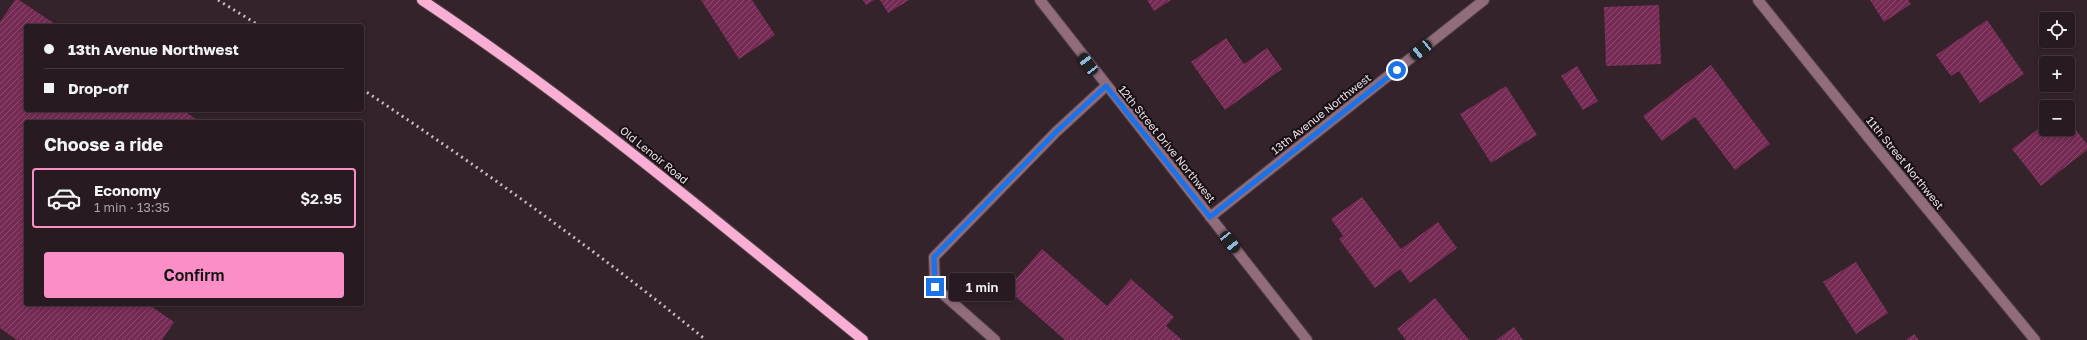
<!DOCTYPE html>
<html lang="en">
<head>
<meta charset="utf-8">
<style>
	body { margin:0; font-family:"Golos Text",sans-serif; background:#2f2329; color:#f1f3f6; height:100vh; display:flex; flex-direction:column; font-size:15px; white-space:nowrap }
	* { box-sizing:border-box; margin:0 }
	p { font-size:13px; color:#a4a1a5 }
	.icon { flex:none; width:22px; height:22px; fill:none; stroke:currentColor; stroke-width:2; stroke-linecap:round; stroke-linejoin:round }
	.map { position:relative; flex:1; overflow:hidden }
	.drawer { position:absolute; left:24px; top:120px; width:340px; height:186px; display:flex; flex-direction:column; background:#271a20; border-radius:4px; box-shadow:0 2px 6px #0003,0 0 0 1px #43383e }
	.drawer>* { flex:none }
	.guide { position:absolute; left:24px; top:24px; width:340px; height:88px; border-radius:4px; box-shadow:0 2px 6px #0003,0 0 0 1px #43383e; display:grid; align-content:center; height:88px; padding:0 20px; background:#271a20 }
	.controls { position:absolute; left:2039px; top:12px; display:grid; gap:8px }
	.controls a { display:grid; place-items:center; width:36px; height:36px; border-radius:4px; background:#271a20; box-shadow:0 2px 6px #0003,0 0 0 1px #43383e; font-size:20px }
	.end { position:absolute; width:18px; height:18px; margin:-9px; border:5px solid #1a73e8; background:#fff; box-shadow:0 0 0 2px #fff }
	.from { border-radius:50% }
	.bubble { position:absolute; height:28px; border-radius:4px; background:#271a20; box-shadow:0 2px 6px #0003,0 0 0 1px #43383e; font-size:13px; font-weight:600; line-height:28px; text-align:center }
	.car { position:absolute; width:12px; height:24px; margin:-12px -6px; border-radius:5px; box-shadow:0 0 3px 1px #0007; background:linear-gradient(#222 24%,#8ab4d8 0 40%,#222 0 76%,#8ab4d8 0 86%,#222 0) }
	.guide b { display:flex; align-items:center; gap:14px; height:38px; font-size:15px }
	.guide b+b { border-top:1px solid #43383e }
	.guide i { width:10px; height:10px; background:#f1f3f6 }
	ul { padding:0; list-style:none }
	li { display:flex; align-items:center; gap:12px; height:60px; margin:0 8px 6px; padding:0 12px; border:2px solid transparent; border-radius:4px }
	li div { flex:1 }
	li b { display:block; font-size:15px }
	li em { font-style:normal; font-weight:600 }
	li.active { border-color:#fa8fc7 }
	li>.icon { width:36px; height:36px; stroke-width:1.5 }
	h2 { padding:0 20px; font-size:18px; line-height:48px }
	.cta { display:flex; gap:8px; margin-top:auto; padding:8px 20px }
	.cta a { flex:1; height:46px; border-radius:4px; background:#fa8fc7; color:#111; font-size:16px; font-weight:600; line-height:46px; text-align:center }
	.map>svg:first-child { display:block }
	.building { fill:url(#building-hatch) }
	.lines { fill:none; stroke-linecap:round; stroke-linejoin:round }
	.minor-casing { stroke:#514149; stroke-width:12 }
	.major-casing { stroke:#514149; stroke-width:12 }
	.minor { stroke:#906c7d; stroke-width:10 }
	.major { stroke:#f9aed3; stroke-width:10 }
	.rail { stroke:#c7bac0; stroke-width:3; stroke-dasharray:2 4; stroke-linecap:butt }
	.route { stroke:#1a73e8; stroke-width:5 }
	.labels { text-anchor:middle; stroke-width:4; stroke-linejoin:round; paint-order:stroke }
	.street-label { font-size:11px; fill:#ece0e5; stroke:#170f13 }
</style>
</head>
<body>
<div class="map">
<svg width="2087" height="340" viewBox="0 0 2087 340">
	<defs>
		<pattern id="building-hatch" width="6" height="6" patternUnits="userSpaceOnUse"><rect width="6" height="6" fill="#762b55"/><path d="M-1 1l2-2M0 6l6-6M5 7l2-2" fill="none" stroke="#8a496d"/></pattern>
	</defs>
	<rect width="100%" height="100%" fill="#34232b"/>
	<g class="building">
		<polygon points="15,0 19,0 58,26 26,26 26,110 183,110 200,122 26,122 26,304 148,304 174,322 162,340 17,340 0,328 0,22"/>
		<polygon points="701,0 752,0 775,35 739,59"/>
		<polygon points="863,0 874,0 866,5"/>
		<polygon points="880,0 909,0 888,13"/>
		<polygon points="1147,0 1171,0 1154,11"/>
		<polygon points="1870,0 1908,0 1911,4 1884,22"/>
		<polygon points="1659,5 1661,64 1606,66 1604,7"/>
		<polygon points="1987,20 2024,74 1980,103 1959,71 1951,76 1936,55"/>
		<polygon points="1226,38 1244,64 1267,48 1282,69 1225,110 1191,62"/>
		<polygon points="1711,65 1770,144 1735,170 1695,117 1662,141 1643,116"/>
		<polygon points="1577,66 1598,101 1583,110 1561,76"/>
		<polygon points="1506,86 1537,135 1491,163 1460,114"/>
		<polygon points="2068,120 2087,144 2087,150 2041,186 2012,149 2046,123 2046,129 2068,129"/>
		<polygon points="1362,197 1401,249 1438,222 1457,248 1410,283 1400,269 1375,288 1339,239 1343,236 1331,219"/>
		<polygon points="1042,249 1107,306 1131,279 1174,317 1166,326 1182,340 1065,340 1007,289"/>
		<polygon points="1856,262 1888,313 1856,334 1823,282"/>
		<polygon points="1435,298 1469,340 1406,340 1397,329"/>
		<polygon points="1514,327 1523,340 1496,340"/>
		<polygon points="1914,334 1919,340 1906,340"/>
	</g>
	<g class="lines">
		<g class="minor-casing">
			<g id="minor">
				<polyline points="1040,0 1307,340"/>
				<polyline points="1758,0 1872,142 2035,340"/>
				<polyline points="1210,217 1484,0"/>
				<polyline points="995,340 935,287 934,257 1056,132 1106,86"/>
			</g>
		</g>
		<g class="major-casing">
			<path id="major" d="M422 0C577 103 719 223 863 340"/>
		</g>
		<use href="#minor" class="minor"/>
		<use href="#major" class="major"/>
		<g class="rail">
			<polyline points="218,0 260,26"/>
			<path d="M362 89C480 168 596 250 706 340"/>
		</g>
	</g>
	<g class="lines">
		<polyline class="route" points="935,287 934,257 1056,132 1106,86 1210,217 1397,70"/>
	</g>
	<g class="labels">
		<g class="street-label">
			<text transform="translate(1321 114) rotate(-38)" y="4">13th Avenue Northwest</text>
			<text transform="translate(1167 144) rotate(51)" y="4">12th Street Drive Northwest</text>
			<text transform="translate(654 155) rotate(39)" y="4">Old Lenoir Road</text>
			<text transform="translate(1905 163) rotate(51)" y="4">11th Street Northwest</text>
		</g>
	</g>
</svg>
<div class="controls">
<a><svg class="icon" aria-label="locate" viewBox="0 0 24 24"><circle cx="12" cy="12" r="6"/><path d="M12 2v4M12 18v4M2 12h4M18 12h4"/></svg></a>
<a>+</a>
<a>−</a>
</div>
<i class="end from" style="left:1397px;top:70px"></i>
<i class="end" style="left:935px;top:287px"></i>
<div class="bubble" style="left:949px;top:273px;width:66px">1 min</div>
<i class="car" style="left:1421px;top:50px;rotate:231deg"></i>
<i class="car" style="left:1088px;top:64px;rotate:323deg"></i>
<i class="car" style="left:1230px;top:242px;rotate:142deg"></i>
<div class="guide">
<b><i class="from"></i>13th Avenue Northwest</b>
<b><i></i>Drop-off</b>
</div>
<section class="drawer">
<h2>Choose a ride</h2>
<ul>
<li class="active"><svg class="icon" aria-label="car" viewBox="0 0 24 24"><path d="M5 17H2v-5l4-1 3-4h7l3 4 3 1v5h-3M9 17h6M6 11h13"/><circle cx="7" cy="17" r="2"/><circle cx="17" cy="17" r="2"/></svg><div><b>Economy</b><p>1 min · 13:35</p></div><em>$2.95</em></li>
</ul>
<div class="cta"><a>Confirm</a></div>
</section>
</div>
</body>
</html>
